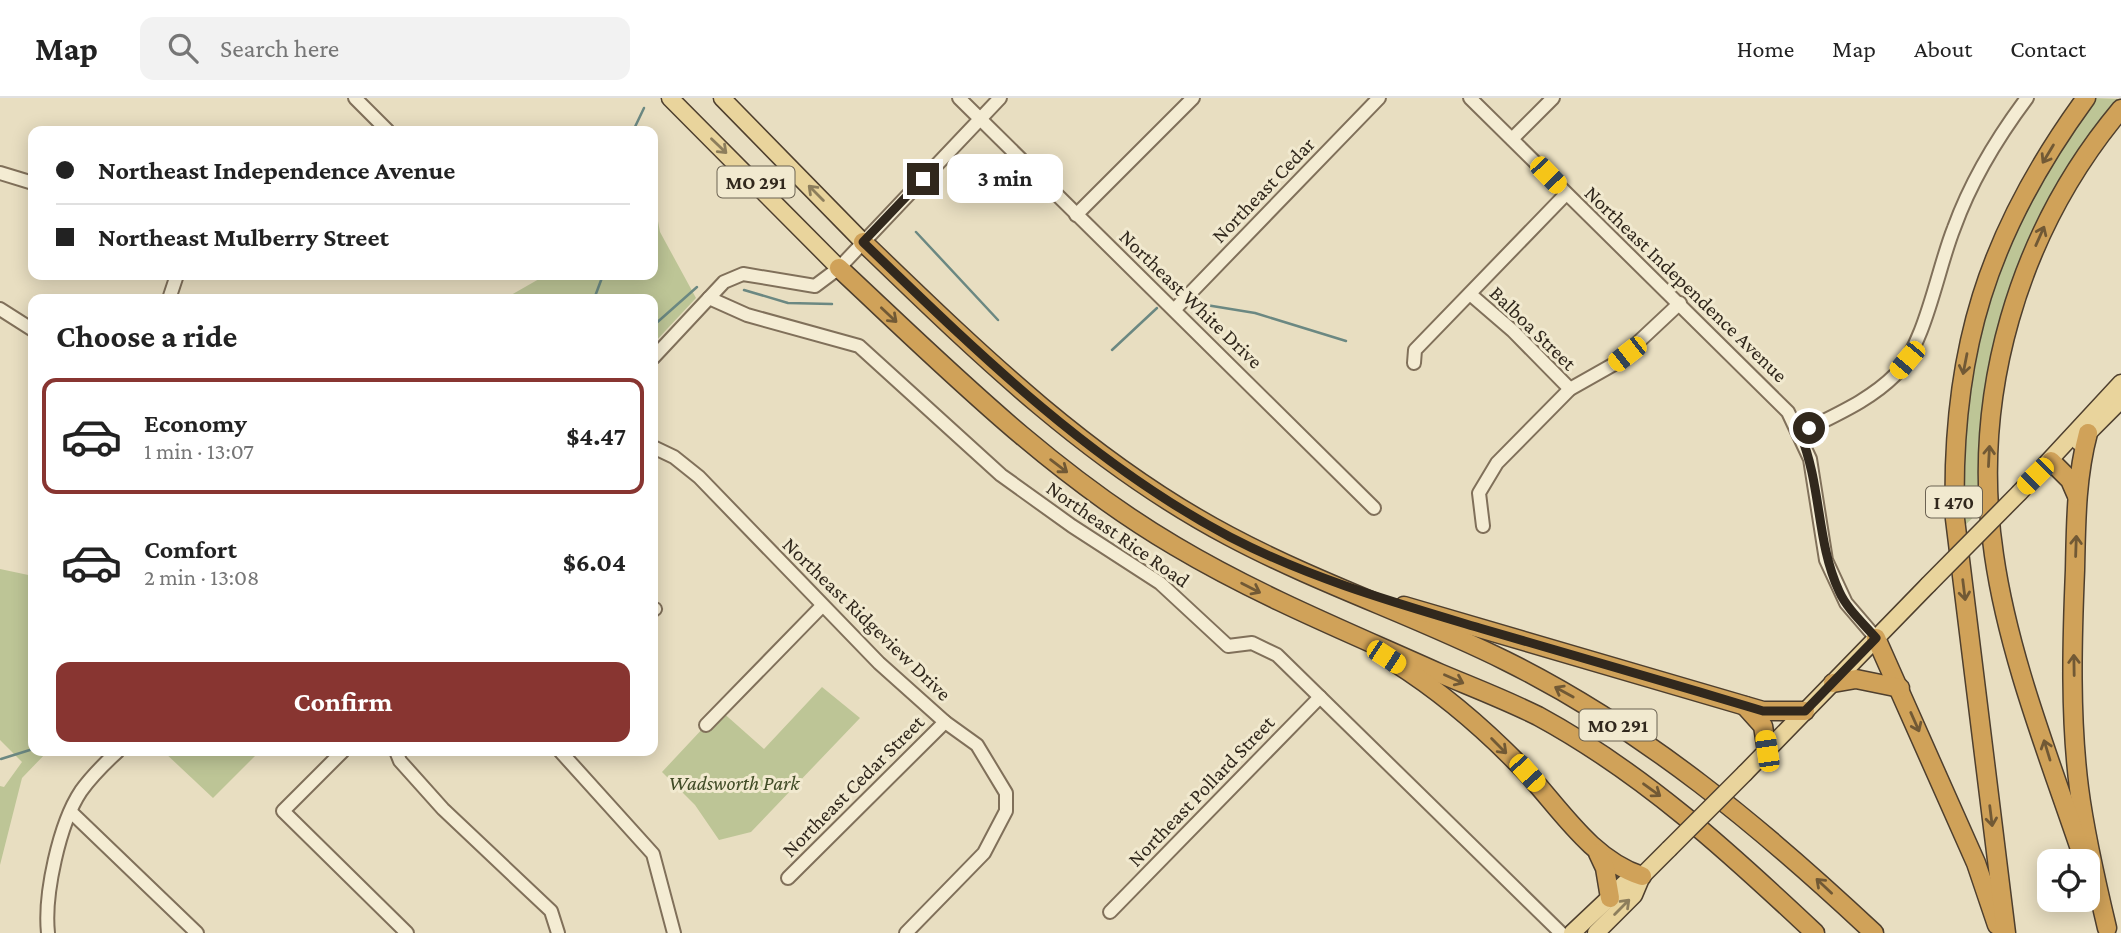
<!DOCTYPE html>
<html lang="en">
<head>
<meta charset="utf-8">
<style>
	body { margin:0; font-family:"Crimson Pro",serif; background:#f2f2f2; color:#222; height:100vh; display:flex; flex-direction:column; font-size:26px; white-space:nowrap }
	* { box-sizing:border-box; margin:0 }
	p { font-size:23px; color:#767676 }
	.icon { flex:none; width:38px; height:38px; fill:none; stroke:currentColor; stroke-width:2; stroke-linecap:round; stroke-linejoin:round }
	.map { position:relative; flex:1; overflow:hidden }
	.drawer { position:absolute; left:28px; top:196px; width:630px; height:462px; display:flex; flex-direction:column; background:#fff; border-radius:14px; box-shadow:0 4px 18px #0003 }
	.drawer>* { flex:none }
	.guide { position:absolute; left:28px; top:28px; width:630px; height:154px; border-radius:14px; box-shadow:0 4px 18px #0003; display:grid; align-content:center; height:154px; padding:0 28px; background:#fff }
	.fabs { position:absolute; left:2037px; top:751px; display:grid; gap:14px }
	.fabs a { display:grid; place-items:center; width:63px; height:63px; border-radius:14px; background:#fff; box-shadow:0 4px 18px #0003; font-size:35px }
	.end { position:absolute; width:32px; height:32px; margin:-16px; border:9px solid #31281d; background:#fff; box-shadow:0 0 0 4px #fff }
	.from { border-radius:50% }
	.bubble { position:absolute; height:49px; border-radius:14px; background:#fff; box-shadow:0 4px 18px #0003; font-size:23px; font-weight:700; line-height:49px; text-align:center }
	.car { position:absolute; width:21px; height:42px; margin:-21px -10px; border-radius:9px; box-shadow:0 0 5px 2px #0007; background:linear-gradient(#f5c518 24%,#345 0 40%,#f5c518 0 76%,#345 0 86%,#f5c518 0) }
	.guide b { display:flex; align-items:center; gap:24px; height:66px; font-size:26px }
	.guide b+b { border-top:2px solid #e0e0e0 }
	.guide i { width:18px; height:18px; background:#222 }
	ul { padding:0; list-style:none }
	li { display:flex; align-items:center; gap:21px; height:116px; margin:0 14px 10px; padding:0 14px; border:4px solid transparent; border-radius:14px }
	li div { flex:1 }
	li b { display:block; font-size:26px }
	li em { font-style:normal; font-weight:700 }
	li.active { border-color:#883531 }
	li>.icon { width:63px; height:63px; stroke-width:1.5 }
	h2 { padding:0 28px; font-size:32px; line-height:84px }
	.action { display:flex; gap:14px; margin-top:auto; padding:14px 28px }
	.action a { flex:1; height:80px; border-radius:14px; background:#883531; color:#fff; font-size:28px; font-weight:700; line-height:80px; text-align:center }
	header { display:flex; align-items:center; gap:42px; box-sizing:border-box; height:98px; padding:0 35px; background:#fff; border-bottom:2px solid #e0e0e0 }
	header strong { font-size:33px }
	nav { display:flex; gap:38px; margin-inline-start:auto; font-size:24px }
	.search { width:490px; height:63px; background:#f2f2f2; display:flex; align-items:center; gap:18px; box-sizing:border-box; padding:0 24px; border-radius:14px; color:#767676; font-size:26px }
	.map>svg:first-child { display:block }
	.green { fill:#bdc596 }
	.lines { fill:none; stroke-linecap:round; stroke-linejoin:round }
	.stream { stroke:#6b8882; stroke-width:2.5 }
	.minor-casing { stroke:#80705a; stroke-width:16 }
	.major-casing { stroke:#4e3f2e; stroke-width:19 }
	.highway-casing { stroke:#4e3f2e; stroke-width:21 }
	.minor { stroke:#f4ecd3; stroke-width:12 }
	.major { stroke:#e9d49c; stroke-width:16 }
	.highway { stroke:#d0a259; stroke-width:18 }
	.major-bridge-casing { stroke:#4e3f2e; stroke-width:19; stroke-linecap:butt }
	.major-bridge { stroke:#e9d49c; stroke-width:16 }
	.oneway { stroke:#8d7e5c }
	.oneway2 { stroke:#715935 }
	.route { stroke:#31281d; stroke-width:9 }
	.labels { text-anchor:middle; stroke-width:6; stroke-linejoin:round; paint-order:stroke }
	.shield { fill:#f1e9cf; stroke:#6b6252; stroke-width:2 }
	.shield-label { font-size:19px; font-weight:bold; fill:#31281d }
	.street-label { font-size:21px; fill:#31281d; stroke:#f1e9cf }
	.park-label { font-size:21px; font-style:italic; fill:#404b26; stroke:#f1e9cf }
</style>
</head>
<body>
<header>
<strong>Map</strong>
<div class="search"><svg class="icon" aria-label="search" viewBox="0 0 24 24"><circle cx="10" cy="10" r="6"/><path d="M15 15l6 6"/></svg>Search here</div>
<nav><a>Home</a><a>Map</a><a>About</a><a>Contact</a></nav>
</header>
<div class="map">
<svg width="2121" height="835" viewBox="0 0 2121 835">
	<rect width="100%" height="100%" fill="#e8dec1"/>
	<g class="green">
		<polygon points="2093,0 2121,1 2093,36 2007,204 1983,410 1961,431 1960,378 1973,248 2024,107"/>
		<polygon points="653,96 660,134 696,200 653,246 653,201 504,201 546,177 653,177"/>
		<polygon points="0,471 33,478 33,653 48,653 22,680 0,767 0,688 4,689 22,664 0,642"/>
		<polygon points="822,589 860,620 751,734 719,742 695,707 662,674 720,612 764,651"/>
		<polygon points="163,653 260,653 213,700"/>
	</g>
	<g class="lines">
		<g class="stream">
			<polyline points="633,33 644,10"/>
			<polyline points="916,134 998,222"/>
			<polyline points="744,192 788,205 832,206"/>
			<polyline points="594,201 603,177"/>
			<polyline points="1200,206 1255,215 1346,243"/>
			<polyline points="653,228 697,189"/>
			<polyline points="1112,252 1157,210"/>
			<polyline points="1,661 33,651"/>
		</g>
		<g class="minor-casing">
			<g id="minor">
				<polyline points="355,0 388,33"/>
				<polyline points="959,0 1374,410"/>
				<polyline points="1470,0 1788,314 1810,361 1826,462 1846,505 1876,540"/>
				<polyline points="1512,41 1553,0"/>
				<polyline points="0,75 33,85"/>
				<polyline points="1076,117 1193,0"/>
				<polyline points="1470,196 1513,233 1570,291"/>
				<polyline points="709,200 747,217 859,248 1001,377 1072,428 1160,485 1228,548 1252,545 1277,557 1561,835"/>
				<polyline points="169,201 177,177"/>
				<polyline points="0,211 33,232"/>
				<polyline points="1175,211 1379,0"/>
				<polyline points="653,260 724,184 743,176 815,188 839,170 1000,0"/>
				<polyline points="1414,265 1415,252 1566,96"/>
				<path d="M1800 335C1832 318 1868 304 1895 277 1926 245 1937 172 1954 130 1971 83 1997 40 2027 0"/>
				<polyline points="653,349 674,359 699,379 879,565 945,624 977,647 1006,695 1006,713 984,755 906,835"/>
				<polyline points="1483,428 1479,395 1497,365 1570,291 1616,265 1680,205"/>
				<polyline points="653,512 655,511"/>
				<polyline points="706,627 822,508"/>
				<polyline points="343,653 283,713 407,835"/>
				<polyline points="396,653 400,663 443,711 551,813 558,835"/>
				<polyline points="560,653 653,756 674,835"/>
				<polyline points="71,714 197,835"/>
				<polyline points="788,780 945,624"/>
				<polyline points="1110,814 1320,599"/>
				<path d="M48 835C44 797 59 726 81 693 91 679 105 665 118 653"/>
			</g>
		</g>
		<g class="major-casing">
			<g id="major">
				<polyline points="670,0 839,170"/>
				<polyline points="722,0 863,144"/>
				<polyline points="2079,344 2121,302"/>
				<polyline points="2020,394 2121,285"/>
				<polyline points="1745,675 1928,487"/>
				<polyline points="1572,835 1625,785 1642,778"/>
				<polyline points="1596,835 1634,797 1642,778 1669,751"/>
			</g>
		</g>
		<g class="highway-casing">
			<g id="highway">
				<path d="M863 144C976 253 1089 364 1229 438 1319 486 1416 518 1506 563 1645 632 1762 730 1874 835"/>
				<path d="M839 170C945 269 1049 374 1175 448 1259 498 1350 535 1439 575 1472 589 1506 602 1538 618 1643 675 1729 754 1815 835"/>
				<path d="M2088 335C2076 380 2076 426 2075 472 2072 544 2070 619 2079 690 2085 737 2096 784 2107 830"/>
				<polyline points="2051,363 2070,382 2077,398"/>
				<polyline points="1404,508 1763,613 1805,613"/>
				<polyline points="1876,540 1976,765 1997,827"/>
				<path d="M1394 564C1443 595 1487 633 1527 675 1561 712 1592 762 1642 778"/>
				<polyline points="1833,585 1856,581 1900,590"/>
				<polyline points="1745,608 1763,628 1767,653"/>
				<polyline points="1598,755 1605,770 1610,800"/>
				<path d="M2084 763C2051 664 2009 561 1994 457 1970 298 2018 134 2121 11"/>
				<path d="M2006 835 1955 421C1950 254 1988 134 2086 0"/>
			</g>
		</g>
		<use href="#minor" class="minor"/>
		<use href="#major" class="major"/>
		<use href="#highway" class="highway"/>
		<g class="major-bridge-casing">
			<g id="major-bridge">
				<polyline points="1928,487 2020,394"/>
				<polyline points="1669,751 1745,675"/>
			</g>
		</g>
		<use href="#major-bridge" class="major-bridge"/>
	</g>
	<defs><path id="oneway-shaft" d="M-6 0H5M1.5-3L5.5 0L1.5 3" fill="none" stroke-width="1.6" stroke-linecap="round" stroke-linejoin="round" transform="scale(1.75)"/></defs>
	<g class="oneway">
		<use href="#oneway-shaft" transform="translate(719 48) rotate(44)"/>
		<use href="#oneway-shaft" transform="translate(816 95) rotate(-135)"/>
		<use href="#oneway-shaft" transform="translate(1622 809) rotate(-45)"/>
	</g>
	<g class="oneway2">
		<use href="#oneway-shaft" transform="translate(2048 56) rotate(121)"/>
		<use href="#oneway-shaft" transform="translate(2040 138) rotate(-66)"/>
		<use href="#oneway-shaft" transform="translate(889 217) rotate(43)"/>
		<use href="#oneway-shaft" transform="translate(1965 266) rotate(101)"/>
		<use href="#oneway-shaft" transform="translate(1989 358) rotate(-87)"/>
		<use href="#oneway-shaft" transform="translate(1059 368) rotate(37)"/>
		<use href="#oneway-shaft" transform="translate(2076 448) rotate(-88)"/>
		<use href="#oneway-shaft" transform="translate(1251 490) rotate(27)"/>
		<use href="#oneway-shaft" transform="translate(1964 492) rotate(83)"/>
		<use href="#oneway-shaft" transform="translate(2074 567) rotate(-91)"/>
		<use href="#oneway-shaft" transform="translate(1454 581) rotate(24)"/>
		<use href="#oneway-shaft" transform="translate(1564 594) rotate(-151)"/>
		<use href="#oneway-shaft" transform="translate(1915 624) rotate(66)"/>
		<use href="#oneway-shaft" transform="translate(1499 648) rotate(45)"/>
		<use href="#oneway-shaft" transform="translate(2047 652) rotate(-107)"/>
		<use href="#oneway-shaft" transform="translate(1652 692) rotate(36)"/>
		<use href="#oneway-shaft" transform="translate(1991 718) rotate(83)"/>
		<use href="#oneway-shaft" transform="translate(1824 788) rotate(-137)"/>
	</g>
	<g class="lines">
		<path class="route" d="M923 81 863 144C976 253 1090 365 1230 439 1311 481 1396 505 1483 531 1577 558 1670 585 1763 613H1805L1876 540C1863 525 1847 511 1839 493 1816 443 1822 389 1800 335L1809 330"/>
	</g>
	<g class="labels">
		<g class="shield">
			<rect x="717.5" y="68.5" width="77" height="31" rx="5"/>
			<rect x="1926" y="388.5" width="56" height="31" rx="5"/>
			<rect x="1579.5" y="611.5" width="77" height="31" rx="5"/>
		</g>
		<g class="shield-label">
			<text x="756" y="91">MO 291</text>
			<text x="1954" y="411">I 470</text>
			<text x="1618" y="634">MO 291</text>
		</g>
		<g class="street-label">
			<text transform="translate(1263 92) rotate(-46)" y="7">Northeast Cedar</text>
			<text transform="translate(1686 186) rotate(44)" y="7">Northeast Independence Avenue</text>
			<text transform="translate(1191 201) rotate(44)" y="7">Northeast White Drive</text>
			<text transform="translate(1533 230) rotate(44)" y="7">Balboa Street</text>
			<text transform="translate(1118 436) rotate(35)" y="7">Northeast Rice Road</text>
			<text transform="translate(867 521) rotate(44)" y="7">Northeast Ridgeview Drive</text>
			<text transform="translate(853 688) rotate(-45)" y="7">Northeast Cedar Street</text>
			<text transform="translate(1201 693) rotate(-46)" y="7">Northeast Pollard Street</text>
		</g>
		<g class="park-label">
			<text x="734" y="692">Wadsworth Park</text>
		</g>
	</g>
</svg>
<div class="fabs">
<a><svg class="icon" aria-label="locate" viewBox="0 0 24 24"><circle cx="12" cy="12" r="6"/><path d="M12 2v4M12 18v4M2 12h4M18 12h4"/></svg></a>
</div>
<i class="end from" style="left:1809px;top:330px"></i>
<i class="end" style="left:923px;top:81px"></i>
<div class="bubble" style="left:947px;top:56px;width:116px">3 min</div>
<i class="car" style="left:1548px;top:77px;rotate:136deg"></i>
<i class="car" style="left:1627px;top:256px;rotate:232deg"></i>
<i class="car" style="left:1907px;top:262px;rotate:220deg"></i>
<i class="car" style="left:2035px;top:378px;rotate:225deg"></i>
<i class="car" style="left:1386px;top:559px;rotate:123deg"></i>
<i class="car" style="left:1767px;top:653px;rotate:352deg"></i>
<i class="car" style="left:1527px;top:675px;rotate:138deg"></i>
<div class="guide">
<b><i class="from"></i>Northeast Independence Avenue</b>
<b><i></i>Northeast Mulberry Street</b>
</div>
<section class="drawer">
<h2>Choose a ride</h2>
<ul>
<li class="active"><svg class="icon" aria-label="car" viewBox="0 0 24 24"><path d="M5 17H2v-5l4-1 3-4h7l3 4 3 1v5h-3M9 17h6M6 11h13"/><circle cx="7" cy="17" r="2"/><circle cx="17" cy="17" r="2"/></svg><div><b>Economy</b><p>1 min · 13:07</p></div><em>$4.47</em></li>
<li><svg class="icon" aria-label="car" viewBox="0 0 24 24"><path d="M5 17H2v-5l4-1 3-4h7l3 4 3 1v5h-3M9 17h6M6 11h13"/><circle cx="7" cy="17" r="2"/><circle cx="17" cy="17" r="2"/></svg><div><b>Comfort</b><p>2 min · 13:08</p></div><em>$6.04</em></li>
</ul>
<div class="action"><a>Confirm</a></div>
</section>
</div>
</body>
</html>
